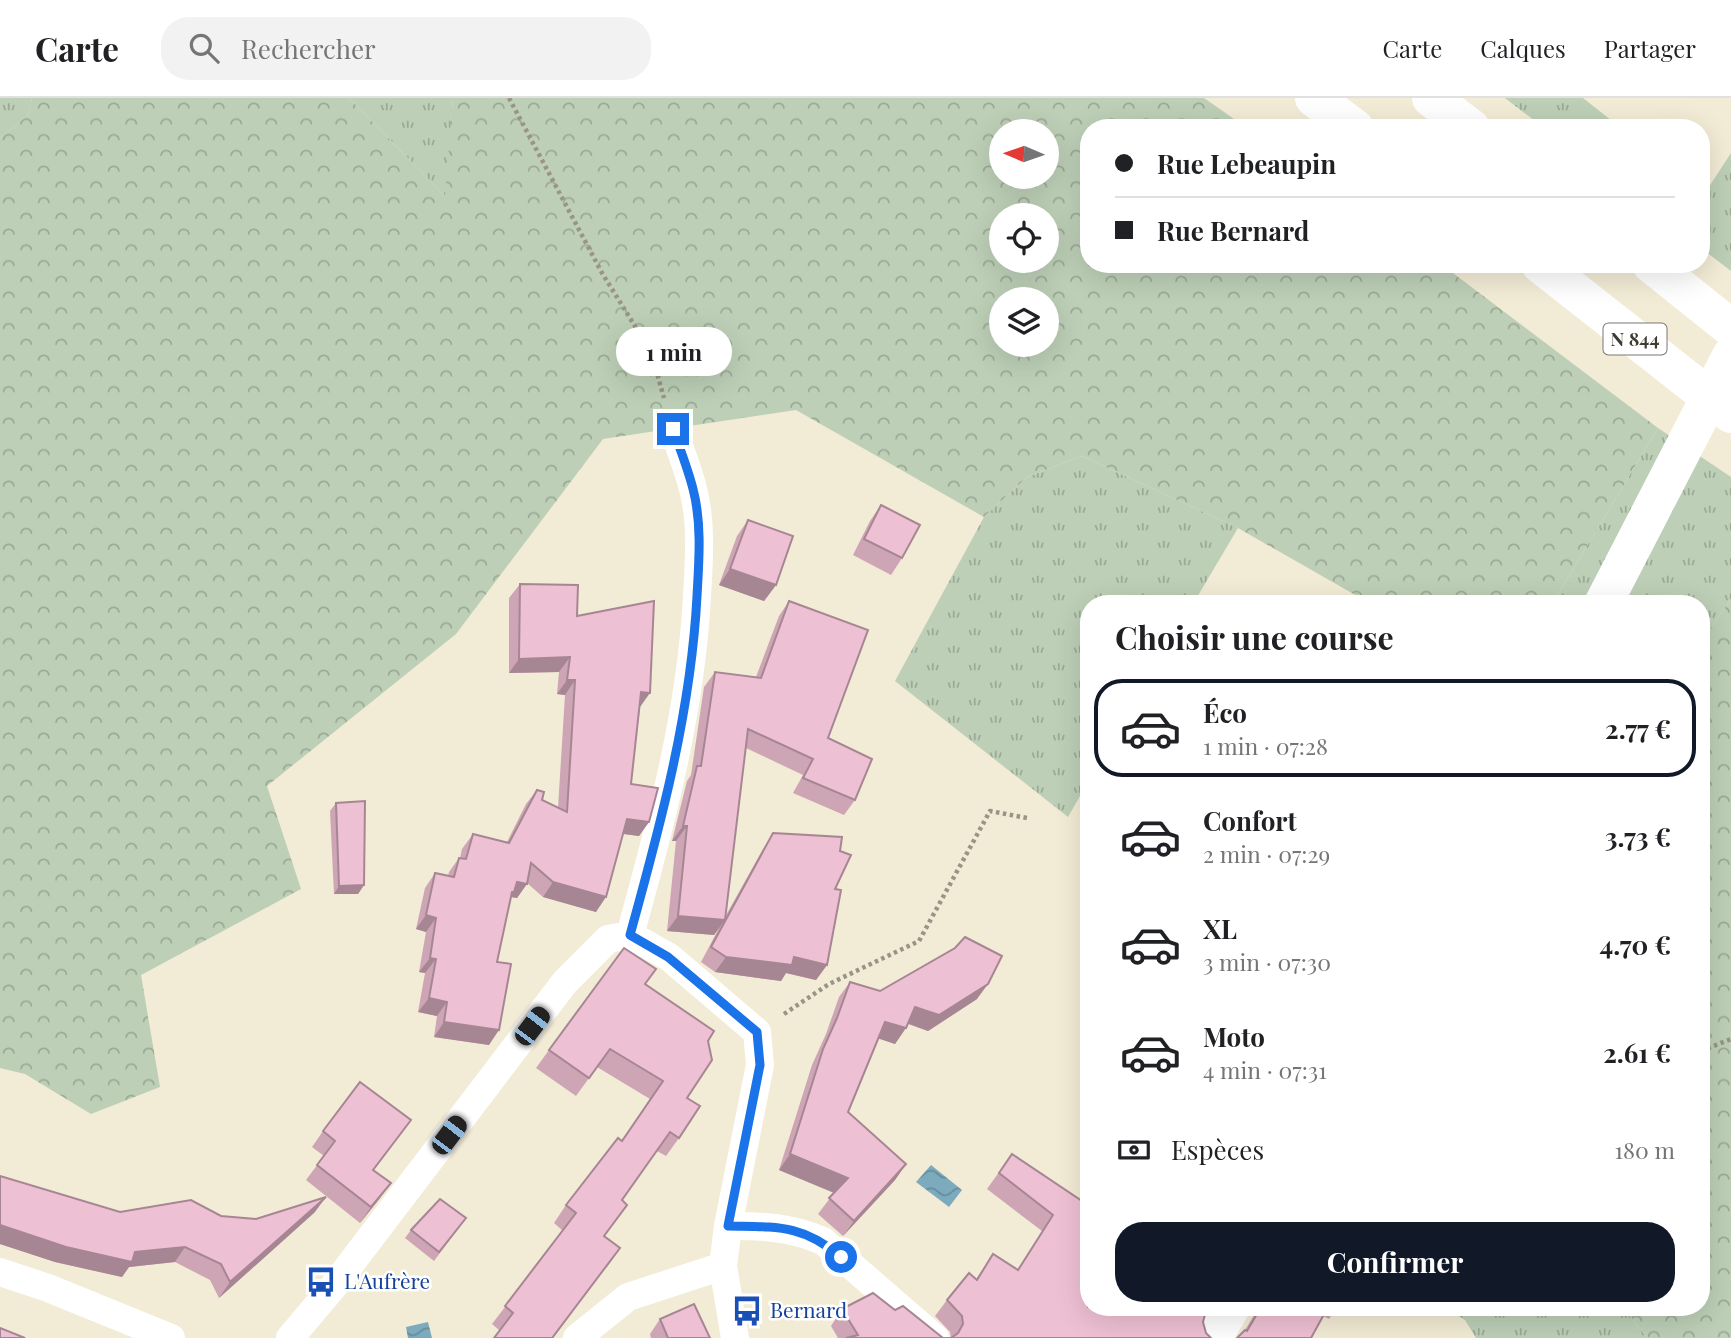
<!DOCTYPE html>
<html lang="fr">
<head>
<meta charset="utf-8">
<style>
	body { margin:0; font-family:"Playfair Display",serif; background:#f2f2f2; color:#202124; height:100vh; display:flex; flex-direction:column; font-size:26px; white-space:nowrap }
	* { box-sizing:border-box; margin:0 }
	p { font-size:23px; color:#757577 }
	.icon { flex:none; width:38px; height:38px; fill:none; stroke:currentColor; stroke-width:2; stroke-linecap:round; stroke-linejoin:round }
	.map { position:relative; flex:1; overflow:hidden }
	.sheet { position:absolute; left:1080px; top:497px; width:630px; height:721px; display:flex; flex-direction:column; background:#fff; border-radius:28px; box-shadow:0 7px 28px #0002 }
	.sheet>* { flex:none }
	.hud { position:absolute; left:1080px; top:21px; width:630px; height:154px; border-radius:28px; box-shadow:0 7px 28px #0002; display:grid; align-content:center; height:154px; padding:0 35px; background:#fff }
	.needle { width:46px; rotate:272deg }
	.controls { position:absolute; left:989px; top:21px; display:grid; gap:14px }
	.controls a { display:grid; place-items:center; width:70px; height:70px; border-radius:50%; background:#fff; box-shadow:0 7px 28px #0002; font-size:35px }
	.end { position:absolute; width:32px; height:32px; margin:-16px; border:9px solid #1a73e8; background:#fff; box-shadow:0 0 0 4px #fff }
	.from { border-radius:50% }
	.bubble { position:absolute; height:49px; border-radius:24px; background:#fff; box-shadow:0 7px 28px #0002; font-size:23px; font-weight:700; line-height:49px; text-align:center }
	.car { position:absolute; width:21px; height:42px; margin:-21px -10px; border-radius:9px; box-shadow:0 0 5px 2px #0007; background:linear-gradient(#222 24%,#8ab4d8 0 40%,#222 0 76%,#8ab4d8 0 86%,#222 0) }
	.hud b { display:flex; align-items:center; gap:24px; height:66px; font-size:26px }
	.hud b+b { border-top:2px solid #e0e0e0 }
	.hud i { width:18px; height:18px; background:#202124 }
	ul { padding:0; list-style:none }
	li { display:flex; align-items:center; gap:21px; height:98px; margin:0 14px 10px; padding:0 21px; border:4px solid transparent; border-radius:28px }
	li div { flex:1 }
	li b { display:block; font-size:26px }
	li em { font-style:normal; font-weight:700 }
	li.active { border-color:#111827 }
	li>.icon { width:63px; height:63px; stroke-width:1.5 }
	h2 { padding:0 35px; font-size:32px; line-height:84px }
	.pay { display:flex; align-items:center; gap:18px; height:77px; padding:0 35px; font-size:26px }
	.pay p { margin-inline-start:auto }
	.primary-button { display:flex; gap:14px; margin-top:auto; padding:14px 35px }
	.primary-button a { flex:1; height:80px; border-radius:28px; background:#111827; color:#fff; font-size:28px; font-weight:700; line-height:80px; text-align:center }
	header { display:flex; align-items:center; gap:42px; box-sizing:border-box; height:98px; padding:0 35px; background:#fff; border-bottom:2px solid #e0e0e0 }
	header strong { font-size:33px }
	nav { display:flex; gap:38px; margin-inline-start:auto; font-size:24px }
	.search { width:490px; height:63px; background:#f2f2f2; display:flex; align-items:center; gap:18px; box-sizing:border-box; padding:0 24px; border-radius:28px; color:#757577; font-size:26px }
	.map>svg:first-child { display:block }
	.grass { fill:url(#grass-tufts) }
	.forest { fill:url(#forest-crowns); fill-rule:evenodd }
	.water { fill:url(#water-waves) }
	.lines { fill:none; stroke-linecap:round; stroke-linejoin:round }
	.path { stroke:#999485; stroke-width:4.5; stroke-dasharray:3.5 3.5; stroke-linecap:butt }
	.street { stroke:#fff; stroke-width:28 }
	.secondary { stroke:#fff; stroke-width:38 }
	.highway { stroke:#fff; stroke-width:38 }
	.wall { fill:#cda5b5 }
	.shaded-wall { fill:#a78694 }
	.building { fill:#eec0d3; stroke:#a78694; stroke-width:2 }
	.route { stroke:#1a73e8; stroke-width:9 }
	.labels { text-anchor:middle; stroke-width:5; stroke-linejoin:round; paint-order:stroke }
	.shield { fill:#fff; stroke:#787670; stroke-width:2 }
	.shield-label { font-size:19px; font-weight:bold; fill:#3e3b33 }
	.transit-label { font-size:21px; fill:#164399; stroke:#fff; text-anchor:start }
</style>
</head>
<body>
<header>
<strong>Carte</strong>
<div class="search"><svg class="icon" aria-label="search" viewBox="0 0 24 24"><circle cx="10" cy="10" r="6"/><path d="M15 15l6 6"/></svg>Rechercher</div>
<nav><a>Carte</a><a>Calques</a><a>Partager</a></nav>
</header>
<div class="map">
<svg width="1731" height="1240" viewBox="0 0 1731 1240">
	<defs>
		<pattern id="grass-tufts" width="24" height="20" patternUnits="userSpaceOnUse" patternTransform="scale(1.75)"><rect width="24" height="20" fill="#bdcfb7"/><path d="M3 7l-1-3M5 7V3M7 7l1-3M15 17l-1-3M17 17v-4M19 17l1-3" fill="none" stroke="#9ba995"/></pattern>
		<pattern id="forest-crowns" width="20" height="18" patternUnits="userSpaceOnUse" patternTransform="scale(1.75)"><rect width="20" height="18" fill="#bdcfb7"/><path d="M2 6a3 3 0 1 1 6 0M12 15a3 3 0 1 1 6 0" fill="none" stroke="#9ba995"/></pattern>
		<pattern id="water-waves" width="16" height="10" patternUnits="userSpaceOnUse" patternTransform="scale(1.75)"><rect width="16" height="10" fill="#7cabbe"/><path d="M0 5q4-4 8 0t8 0" fill="none" stroke="#678c9b"/></pattern>
	</defs>
	<rect width="100%" height="100%" fill="#f2ebd5"/>
	<g class="grass">
		<polygon points="0,0 32,0 28,17 0,40"/>
		<polygon points="349,0 453,0 446,99"/>
		<polygon points="1505,0 1583,0 1621,30 1544,30"/>
		<polygon points="1731,55 1731,173 1701,150 1701,92 1705,95"/>
		<polygon points="1658,330 1731,379 1731,501 1701,544 1701,506 1552,506"/>
		<polygon points="1082,358 1238,430 1193,506 1088,506 1088,684 1068,719 895,583 984,419 1027,379"/>
		<polygon points="1444,1209 1623,1209 1647,1240 1476,1240 1465,1222"/>
	</g>
	<g class="forest">
		<path d="M32 0H349L445 98 453 0H1204L1247 30H1088V166H1441L1658 330 1552 506H1371L1238 430 1082 358 1027 379 984 419 796 312 603 341 456 536 267 688 301 791 141 877 160 989 91 1016 25 976 0 970V40L28 17ZM1001 33H1046V79H1001ZM1001 117H1046V163H1001ZM1001 201H1046V247H1001Z"/>
		<polygon points="1731,501 1731,1240 1647,1240 1623,1209 1701,1209 1701,544"/>
	</g>
	<g class="water">
		<polygon points="931,1067 962,1092 949,1109 916,1084"/>
		<polygon points="428,1224 432,1240 408,1240 406,1229"/>
	</g>
	<g class="lines">
		<g class="path">
			<polyline points="509,0 602,175 651,254 664,300"/>
			<polyline points="784,916 829,886 919,843 990,713 1027,720"/>
			<polyline points="1701,953 1731,941"/>
		</g>
		<g class="street">
			<path d="M630 837C661 725 691 614 697 498 699 463 702 425 693 391 688 371 680 351 673 331"/>
			<polyline points="630,837 669,859 757,934 760,967 728,1128 723,1168 735,1240"/>
			<path d="M728 1128C764 1128 790 1129 823 1143L935 1240"/>
			<polyline points="0,1174 48,1190 171,1240"/>
			<polyline points="290,1240 333,1189 565,884 608,841 630,837"/>
			<polyline points="577,1240 628,1199 723,1168"/>
		</g>
		<g class="secondary">
			<polyline points="1603,506 1731,258"/>
			<polyline points="1213,1240 1231,1209"/>
		</g>
		<g class="highway">
			<polyline points="1314,0 1355,30"/>
			<polyline points="1431,0 1471,30"/>
			<polyline points="1540,166 1731,316"/>
			<polyline points="1651,166 1731,230"/>
		</g>
	</g>
	<g class="wall">
		<polygon points="881,407 902,460 891,477 853,457 870,423"/>
		<polygon points="748,422 776,487 764,503 719,487 737,438"/>
		<polygon points="520,486 577,518 640,609 631,686 649,724 639,738 623,736 596,814 543,799 527,785 517,800 511,799 497,864 489,947 434,939 437,918 418,914 425,875 419,874 426,834 416,831 425,790 435,775 448,778 449,774 459,760 460,760 462,751 473,736 507,744 526,706 537,692 542,702 558,710 565,597 557,596 559,574 509,575 509,500"/>
		<polygon points="789,503 828,640 855,702 844,717 793,695 803,677 746,650 725,819 763,751 773,735 835,791 827,867 816,882 786,875 781,883 715,874 701,864 719,830 714,837 667,833 676,743 672,743 687,683 691,677 704,589 715,574 756,579 779,518"/>
		<polygon points="336,705 364,787 358,796 334,796 330,713"/>
		<polygon points="850,884 880,893 977,901 928,933 908,926 895,946 878,940 848,1014 906,1066 895,1082 843,1138 818,1116 834,1095 779,1072 812,967 826,936 839,899"/>
		<polygon points="645,886 708,943 687,1000 679,1040 666,1058 657,1053 622,1102 605,1138 620,1150 607,1169 499,1232 492,1226 563,1133 554,1125 566,1107 622,1043 650,1001 597,969 576,998 536,970 549,952"/>
		<polygon points="411,1022 374,1072 380,1100 360,1125 306,1082 324,1058 312,1049 323,1033"/>
		<polygon points="1012,1056 1203,1224 1206,1235 1211,1240 838,1240 831,1228 842,1211 895,1212 943,1240 951,1240 950,1234 935,1218 947,1202 976,1181 993,1156 1018,1172 1042,1133 987,1091"/>
		<polygon points="0,1078 120,1114 221,1118 256,1121 315,1114 219,1200 210,1182 175,1164 129,1169 122,1179 55,1164 0,1146"/>
		<polygon points="466,1120 434,1163 405,1140 411,1132"/>
		<polygon points="1259,1209 1337,1209 1329,1221 1323,1218 1311,1240 1245,1232"/>
		<polygon points="660,1221 710,1240 651,1240 650,1236"/>
	</g>
	<g class="shaded-wall">
		<polygon points="730,471 776,487 764,503 719,487"/>
		<polygon points="570,559 559,574 509,575 519,561"/>
		<polygon points="567,582 575,582 565,597 557,596"/>
		<polygon points="641,594 650,595 640,609 630,608"/>
		<polygon points="627,721 649,724 639,738 617,735"/>
		<polygon points="683,728 687,728 676,743 672,743"/>
		<polygon points="517,784 527,786 517,800 511,799 504,809"/>
		<polygon points="553,784 606,799 596,814 543,799"/>
		<polygon points="364,787 358,796 334,796 339,788"/>
		<polygon points="426,817 436,820 426,834 416,831"/>
		<polygon points="678,818 725,822 714,837 667,833"/>
		<polygon points="726,859 794,859 827,867 816,882 786,875 781,883 715,874"/>
		<polygon points="430,860 436,861 425,875 419,874"/>
		<polygon points="988,886 977,901 928,933 904,924 915,909"/>
		<polygon points="429,900 447,904 437,918 418,914"/>
		<polygon points="444,924 499,932 489,947 434,939"/>
		<polygon points="885,924 906,930 895,946 874,939"/>
		<polygon points="790,1056 848,1080 837,1096 779,1072"/>
		<polygon points="906,1066 895,1082 843,1138 854,1123"/>
		<polygon points="391,1085 380,1100 360,1125 371,1109"/>
		<polygon points="326,1099 315,1114 219,1200 230,1184"/>
		<polygon points="0,1127 135,1154 185,1149 175,1164 129,1169 122,1179 55,1164 0,1146"/>
		<polygon points="620,1150 553,1240 552,1240"/>
	</g>
	<g class="building">
		<polygon points="881,407 920,427 902,460 864,441"/>
		<polygon points="748,422 793,438 776,487 730,471"/>
		<polygon points="520,486 578,487 577,518 654,503 650,595 641,594 631,686 658,690 649,724 627,721 606,799 553,784 531,765 527,786 517,784 514,794 512,794 497,864 511,866 499,932 444,924 447,904 429,900 436,861 430,860 436,820 426,817 435,775 454,779 459,760 466,761 473,736 509,745 537,692 544,694 542,702 567,714 575,582 567,582 570,559 519,561"/>
		<polygon points="789,503 868,532 828,640 872,661 855,702 803,680 813,661 748,631 725,822 678,818 687,728 683,728 697,668 701,668 715,574 761,580"/>
		<polygon points="365,703 364,787 339,788 336,705"/>
		<polygon points="773,735 842,739 840,753 851,757 835,791 841,792 827,867 794,859 792,867 726,859 711,849"/>
		<polygon points="965,839 1002,858 988,886 939,917 915,909 906,930 885,924 848,1014 906,1066 854,1123 829,1100 848,1080 790,1056 823,951 837,920 850,884 880,893 955,850"/>
		<polygon points="624,850 656,871 645,886 714,933 708,943 712,962 687,1000 700,1008 679,1040 670,1034 622,1102 627,1107 604,1138 620,1150 552,1240 494,1240 513,1215 505,1208 576,1115 566,1107 618,1040 622,1043 663,983 610,951 589,980 549,952"/>
		<polygon points="360,984 411,1022 373,1072 391,1085 371,1109 317,1067 335,1043 323,1033"/>
		<polygon points="1012,1056 1088,1107 1088,1209 1207,1209 1203,1224 1206,1235 1211,1240 846,1240 858,1237 842,1211 873,1195 895,1212 903,1208 943,1240 951,1240 958,1235 963,1226 962,1218 947,1202 969,1175 977,1182 993,1156 1018,1172 1053,1117 999,1075"/>
		<polygon points="0,1078 120,1114 191,1102 221,1118 256,1121 326,1099 230,1184 221,1166 185,1149 135,1154 132,1164 66,1149 0,1127"/>
		<polygon points="440,1101 466,1120 439,1154 411,1132"/>
		<polygon points="694,1206 710,1240 668,1240 660,1221"/>
		<polygon points="1261,1209 1328,1209 1311,1240 1237,1240 1245,1232 1247,1233"/>
		<polygon points="0,1230 25,1240 0,1240"/>
	</g>
	<g class="lines">
		<path class="route" d="M673 331C680 351 688 371 693 391 702 425 699 463 697 498 691 614 661 725 630 837L668 859 757 934 760 967 728 1128C776 1129 803 1126 841 1159"/>
	</g>
	<defs>
		<g id="bus-bare" transform="scale(2.415)"><path d="M-5-6H5V4H4V6H2V4H-2V6H-4V4H-5ZM-3.5-4V0h7V-4ZM-3.5 1.2v1.5H-2V1.2ZM2 1.2v1.5H3.5V1.2Z" fill="#1a4fb4" stroke="#fff" stroke-width="2.5" paint-order="stroke"/></g>
	</defs>
	<g fill-rule="evenodd">
		<use href="#bus-bare" x="321" y="1184"/>
		<use href="#bus-bare" x="747" y="1213"/>
	</g>
	<g class="labels">
		<rect class="shield" x="1603.5" y="225.5" width="63" height="31" rx="5"/>
		<g class="shield-label">
			<text x="1635" y="248">N 844</text>
		</g>
		<g class="transit-label">
			<text x="344" y="1191">L'Aufrère</text>
			<text x="770" y="1220">Bernard</text>
		</g>
	</g>
</svg>
<div class="controls">
<a><svg class="needle" viewBox="-14 -14 28 28"><path d="M0-13l5 13h-10z" fill="#e53935"/><path d="M0 13l5-13h-10z" fill="#757577"/></svg></a>
<a><svg class="icon" aria-label="locate" viewBox="0 0 24 24"><circle cx="12" cy="12" r="6"/><path d="M12 2v4M12 18v4M2 12h4M18 12h4"/></svg></a>
<a><svg class="icon" aria-label="layers" viewBox="0 0 24 24"><path d="M12 4l9 5-9 5-9-5zM3 14l9 5 9-5"/></svg></a>
</div>
<i class="end from" style="left:841px;top:1159px"></i>
<i class="end" style="left:673px;top:331px"></i>
<div class="bubble" style="left:616px;top:229px;width:116px">1 min</div>
<i class="car" style="left:532px;top:928px;rotate:37deg"></i>
<i class="car" style="left:449px;top:1037px;rotate:37deg"></i>
<div class="hud">
<b><i class="from"></i>Rue Lebeaupin</b>
<b><i></i>Rue Bernard</b>
</div>
<section class="sheet">
<h2>Choisir une course</h2>
<ul>
<li class="active"><svg class="icon" aria-label="car" viewBox="0 0 24 24"><path d="M5 17H2v-5l4-1 3-4h7l3 4 3 1v5h-3M9 17h6M6 11h13"/><circle cx="7" cy="17" r="2"/><circle cx="17" cy="17" r="2"/></svg><div><b>Éco</b><p>1 min · 07:28</p></div><em>2.77 €</em></li>
<li><svg class="icon" aria-label="car" viewBox="0 0 24 24"><path d="M5 17H2v-5l4-1 3-4h7l3 4 3 1v5h-3M9 17h6M6 11h13"/><circle cx="7" cy="17" r="2"/><circle cx="17" cy="17" r="2"/></svg><div><b>Confort</b><p>2 min · 07:29</p></div><em>3.73 €</em></li>
<li><svg class="icon" aria-label="car" viewBox="0 0 24 24"><path d="M5 17H2v-5l4-1 3-4h7l3 4 3 1v5h-3M9 17h6M6 11h13"/><circle cx="7" cy="17" r="2"/><circle cx="17" cy="17" r="2"/></svg><div><b>XL</b><p>3 min · 07:30</p></div><em>4.70 €</em></li>
<li><svg class="icon" aria-label="car" viewBox="0 0 24 24"><path d="M5 17H2v-5l4-1 3-4h7l3 4 3 1v5h-3M9 17h6M6 11h13"/><circle cx="7" cy="17" r="2"/><circle cx="17" cy="17" r="2"/></svg><div><b>Moto</b><p>4 min · 07:31</p></div><em>2.61 €</em></li>
</ul>
<div class="pay"><svg class="icon" aria-label="cash" viewBox="0 0 24 24"><path d="M3 7h18v10H3z"/><circle cx="12" cy="12" r="2"/></svg>Espèces<p>180 m</p></div>
<div class="primary-button"><a>Confirmer</a></div>
</section>
</div>
</body>
</html>
